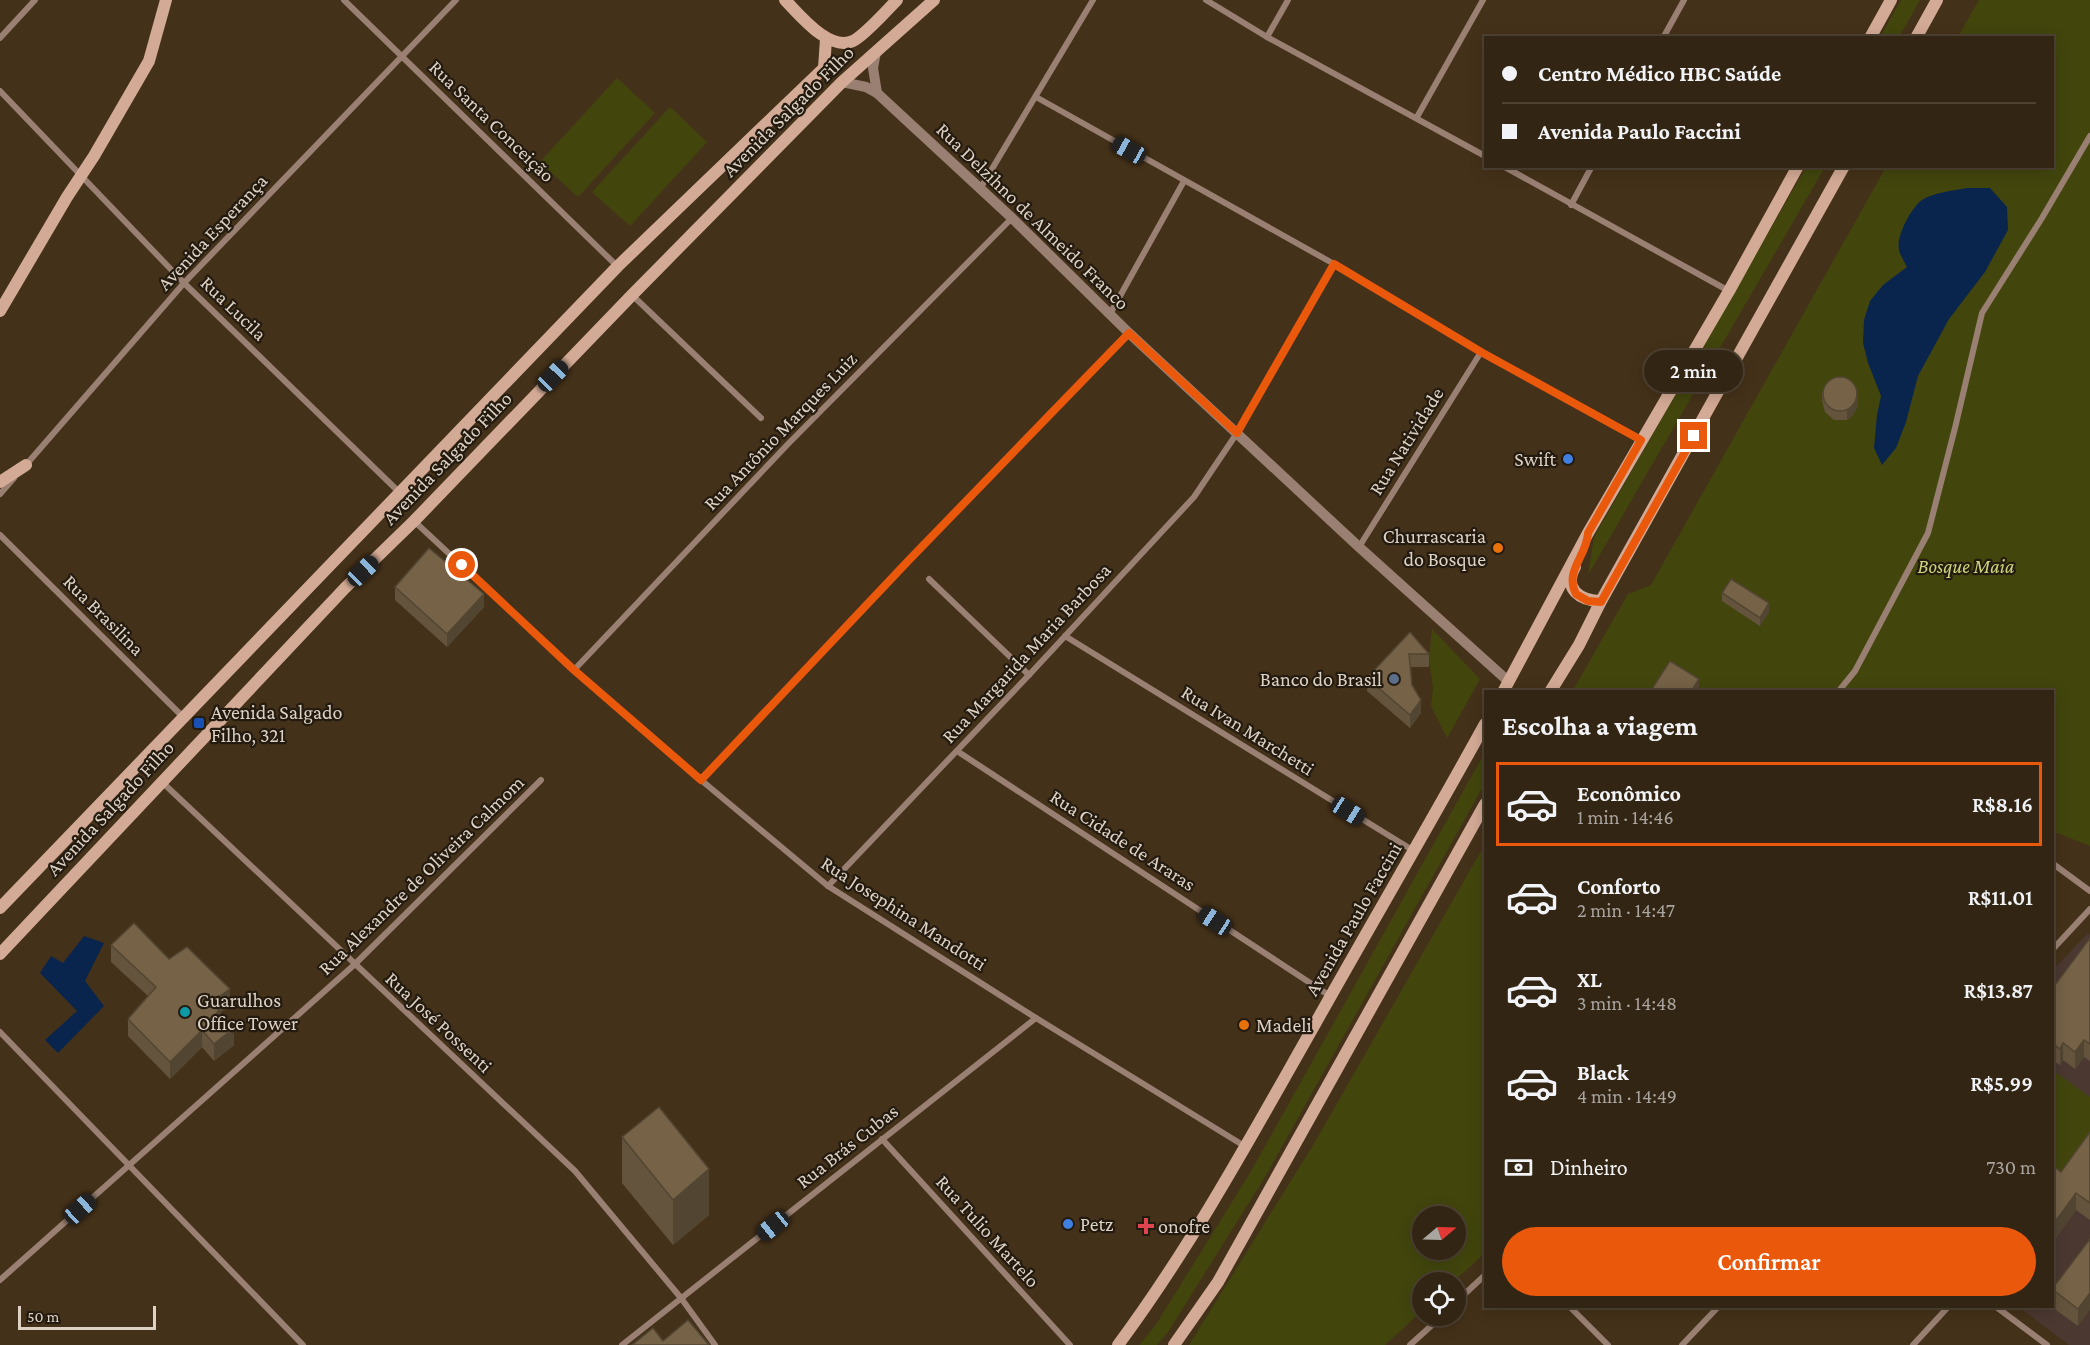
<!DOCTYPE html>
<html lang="pt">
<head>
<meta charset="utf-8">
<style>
	body { margin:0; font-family:"Crimson Pro",serif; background:#3b2d1c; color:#f1f3f6; height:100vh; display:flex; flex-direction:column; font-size:22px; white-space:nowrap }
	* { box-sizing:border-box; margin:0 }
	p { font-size:20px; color:#a9a5a0 }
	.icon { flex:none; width:33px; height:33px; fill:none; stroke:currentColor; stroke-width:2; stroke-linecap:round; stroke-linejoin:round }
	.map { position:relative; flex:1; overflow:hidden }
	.details { position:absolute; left:1484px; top:690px; width:570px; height:618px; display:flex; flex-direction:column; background:#332513; border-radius:0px; box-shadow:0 3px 15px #0003,0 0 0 2px #4e4233 }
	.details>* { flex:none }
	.hud { position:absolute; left:1484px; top:36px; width:570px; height:132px; border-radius:0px; box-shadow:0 3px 15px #0003,0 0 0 2px #4e4233; display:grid; align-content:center; height:132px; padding:0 18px; background:#332513 }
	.needle { width:39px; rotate:71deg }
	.tools { position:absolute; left:1412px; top:1206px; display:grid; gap:12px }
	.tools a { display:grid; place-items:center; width:54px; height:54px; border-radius:50%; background:#332513; box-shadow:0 3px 15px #0003,0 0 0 2px #4e4233; font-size:30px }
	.scale { position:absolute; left:18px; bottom:15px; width:138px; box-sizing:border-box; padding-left:6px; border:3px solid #ded2c4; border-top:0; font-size:16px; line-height:21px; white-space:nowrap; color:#ded2c4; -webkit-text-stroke:4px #241b10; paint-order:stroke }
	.end { position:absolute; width:27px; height:27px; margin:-14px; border:8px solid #ea580c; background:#fff; box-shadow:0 0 0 3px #fff }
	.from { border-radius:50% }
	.bubble { position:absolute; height:42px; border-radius:21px; background:#332513; box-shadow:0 3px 15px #0003,0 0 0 2px #4e4233; font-size:20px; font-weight:600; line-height:42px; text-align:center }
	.car { position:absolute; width:18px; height:36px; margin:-18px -9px; border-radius:8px; box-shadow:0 0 4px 2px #0007; background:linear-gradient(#222 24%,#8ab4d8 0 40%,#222 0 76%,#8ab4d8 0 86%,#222 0) }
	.hud b { display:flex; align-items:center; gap:21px; height:57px; font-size:22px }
	.hud b+b { border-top:2px solid #4e4233 }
	.hud i { width:15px; height:15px; background:#f1f3f6 }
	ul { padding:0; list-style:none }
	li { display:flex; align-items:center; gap:18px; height:84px; margin:0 12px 9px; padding:0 6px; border:3px solid transparent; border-radius:0px }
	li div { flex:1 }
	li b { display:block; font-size:22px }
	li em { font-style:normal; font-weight:600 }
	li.active { border-color:#ea580c }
	li>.icon { width:54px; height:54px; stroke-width:1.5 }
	h2 { padding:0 18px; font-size:27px; line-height:72px }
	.pay { display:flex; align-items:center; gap:15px; height:66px; padding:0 18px; font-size:22px }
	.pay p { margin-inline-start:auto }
	.cta { display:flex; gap:12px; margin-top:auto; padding:12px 18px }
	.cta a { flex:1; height:69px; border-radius:36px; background:#ea580c; color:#fff; font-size:24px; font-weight:600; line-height:69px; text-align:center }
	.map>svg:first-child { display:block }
	.education { fill:#4b3831 }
	.green { fill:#42460d; fill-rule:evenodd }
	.water { fill:#09244d }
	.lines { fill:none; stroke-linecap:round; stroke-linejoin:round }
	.minor { stroke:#9a8073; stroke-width:6 }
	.tertiary { stroke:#9a8073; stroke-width:10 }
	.secondary { stroke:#d3aa95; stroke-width:12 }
	.wall { fill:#65543d }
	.shaded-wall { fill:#524532 }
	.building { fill:#756247; stroke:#524532; stroke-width:1.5 }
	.route { stroke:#ea580c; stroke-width:8 }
	.shop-dot { fill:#3f7fe0; stroke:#241b10; stroke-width:2 }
	.food-dot { fill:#e8710a; stroke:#241b10; stroke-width:2 }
	.service-dot { fill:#5c6f8a; stroke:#241b10; stroke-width:2 }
	.transit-dot { fill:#1a4fb4; stroke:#241b10; stroke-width:2 }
	.culture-dot { fill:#0f9aa8; stroke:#241b10; stroke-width:2 }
	.health-dot { fill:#e0444e; stroke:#241b10; stroke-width:2 }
	.labels { text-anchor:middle; stroke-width:4.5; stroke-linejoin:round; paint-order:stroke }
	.street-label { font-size:20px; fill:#ded2c4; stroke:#241b10 }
	.poi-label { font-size:20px; fill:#ded2c4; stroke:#241b10; text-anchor:start }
	.park-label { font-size:20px; font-style:italic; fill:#cbd47b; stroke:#241b10 }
</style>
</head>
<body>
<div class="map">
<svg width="2090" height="1345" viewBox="0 0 2090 1345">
	<rect width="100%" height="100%" fill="#443119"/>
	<polygon class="education" points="2087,934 2090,934 2090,1345 2069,1345 2019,1307 2052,1306 2052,971"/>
	<g class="green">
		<polygon points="1901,0 1920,0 1899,37 1880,37"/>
		<polygon points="1979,0 2090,0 2090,846 2052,831 2052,692 1572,692 1628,594 1651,585 1886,167 2052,166 2052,38 1958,37"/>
		<polygon points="617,78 655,113 578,197 540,162"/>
		<polygon points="670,107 707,142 630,226 592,192"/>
		<polygon points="1806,167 1825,167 1588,575 1594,537"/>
		<polygon points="1432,629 1480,679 1447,738 1431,706 1433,688 1429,658"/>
		<polygon points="1485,752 1485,783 1265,1177 1168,1332 1157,1345 1139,1345 1155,1326 1250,1173"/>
		<path d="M1485 844V1253L1453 1282H1422V1311L1385 1345H1189L1315 1142ZM1422 1216H1455V1250H1422Z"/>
		<polygon points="2052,1070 2090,1097 2090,1138 2057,1184 2052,1180"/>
	</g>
	<g class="water">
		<path d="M1967 188H1990L2007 207 2008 230 1985 272 1949 319 1918 376 1906 422 1896 448 1882 465 1874 448 1877 415 1881 396 1868 363 1863 343 1864 320 1870 301 1883 285 1907 267C1904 261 1900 255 1899 250 1896 236 1911 208 1922 200 1935 192 1952 191 1967 188Z"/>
		<polygon points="84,936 104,943 85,981 104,1006 58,1053 45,1040 77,1011 40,973 51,956 63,963"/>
	</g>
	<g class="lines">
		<g class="minor">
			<polyline points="344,0 617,266"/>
			<polyline points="1206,0 1267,37 1485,156"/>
			<polyline points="1267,37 1288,0"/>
			<polyline points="0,38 35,0"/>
			<polyline points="1663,38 1684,0"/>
			<polyline points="0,91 184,283 399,492"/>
			<polyline points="1036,97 1334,264 1481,352 1641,440"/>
			<polyline points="1417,117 1483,0"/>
			<polyline points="1503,166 1729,291"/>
			<polyline points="980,189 1093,0"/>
			<polyline points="1571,205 1592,166"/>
			<polyline points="632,295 761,418"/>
			<polyline points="1110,314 1184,181"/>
			<polyline points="25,466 184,283 456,0"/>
			<polyline points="0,494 14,478"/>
			<polyline points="414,521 574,670 701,780 828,886 1036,1018 1246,1147"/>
			<polyline points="0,535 184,718"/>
			<polyline points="1359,547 1481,352"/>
			<polyline points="929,579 1029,675"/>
			<polyline points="1065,636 1414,851"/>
			<polyline points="574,670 788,444 1012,218"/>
			<polyline points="1838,692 1855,671 1928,533 1955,428 1982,313 2042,218 2090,136"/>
			<polyline points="957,751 1330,996"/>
			<polyline points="701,780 909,560 1129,333"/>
			<polyline points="162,782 575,1171 681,1298 715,1345"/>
			<polyline points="2052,863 2090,891"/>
			<polyline points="828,886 1029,675 1194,497 1237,433 1334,264"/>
			<polyline points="2052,950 2090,909"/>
			<polyline points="0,1032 303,1345"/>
			<polyline points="882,1139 1070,1345"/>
			<polyline points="0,1280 354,965 541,780"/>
			<polyline points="1455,1303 1485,1275"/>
			<polyline points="1569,1306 1608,1345"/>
			<polyline points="1995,1306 2047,1345"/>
			<polyline points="622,1345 1036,1018"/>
			<polyline points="1410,1345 1442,1316"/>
			<polyline points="1682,1345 1719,1306"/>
			<polyline points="1913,1345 1949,1306"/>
		</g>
		<g class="tertiary">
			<polyline points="876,52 873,68 877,93"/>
			<polyline points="842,82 866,87 877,93 1012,218 1129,333 1359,547 1508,681"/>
		</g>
		<g class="secondary">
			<path d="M785 0C800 15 829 52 853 41 865 35 886 11 897 0"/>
			<polyline points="1870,38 1891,0"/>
			<polyline points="1916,38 1937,0"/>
			<polyline points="0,311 67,197 94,156 149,61 166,0"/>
			<polyline points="0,482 26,465"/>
			<path d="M1575 567C1562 589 1581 601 1601 601"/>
			<polyline points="1503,692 1588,533 1729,291 1798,166"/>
			<polyline points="1550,692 1579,645 1601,601 1844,166"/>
			<polyline points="0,908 618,266 824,68 826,39"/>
			<polyline points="0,954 345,588 414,521 632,295 842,82 934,0"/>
			<path d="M1118 1345C1193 1244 1253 1133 1315 1024 1371 924 1430 824 1485 724"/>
			<polyline points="1174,1345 1218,1282 1485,804"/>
		</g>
	</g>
	<g class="wall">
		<polygon points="1822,392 1858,406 1852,416 1847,420 1834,420 1825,412 1822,400"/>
		<polygon points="395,587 484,607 447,647 395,600"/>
		<polygon points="1722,593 1769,612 1760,626 1722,601"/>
		<polygon points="1410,632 1429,654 1429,667 1411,667 1412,685 1421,713 1410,728 1367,691 1367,678"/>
		<polygon points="2090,938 2090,1061 2084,1057 2075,1069 2063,1060 2060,1065 2052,1060 2052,989"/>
		<polygon points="111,945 169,959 230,1006 221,1012 221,1018 234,1045 214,1061 202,1047 170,1079 128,1036 128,1019 148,996 111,962"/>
		<polygon points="2090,1132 2090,1220 2076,1210 2052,1243 2052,1165 2061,1172"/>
		<polygon points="622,1137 709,1215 673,1245 622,1183"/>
		<polygon points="2090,1239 2078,1326 2052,1307 2052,1289"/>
	</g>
	<g class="shaded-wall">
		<polygon points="1858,398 1858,406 1852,416 1847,420 1847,411"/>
		<polygon points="484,594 484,607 447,647 447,634"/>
		<polygon points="1769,603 1769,612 1760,626 1760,618"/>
		<polygon points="1699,679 1699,688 1696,692 1691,692"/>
		<polygon points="1421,700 1421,713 1410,728 1410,715"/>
		<polygon points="230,989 230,1006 221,1012 221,1024 216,1031 213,1001"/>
		<polygon points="234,1028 234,1045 214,1061 214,1044"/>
		<polygon points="202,1030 202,1047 170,1079 170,1062"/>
		<polygon points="2084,1040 2084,1057 2075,1069 2075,1052"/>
		<polygon points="2063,1043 2063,1060 2060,1065 2060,1049"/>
		<polygon points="709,1169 709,1215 673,1245 673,1200"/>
		<polygon points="2076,1193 2076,1210 2052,1243 2052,1226"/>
		<polygon points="2090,1293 2090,1310 2078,1326 2078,1309"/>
	</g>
	<g class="building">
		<circle cx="1840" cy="394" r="17"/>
		<polygon points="429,548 484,594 447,634 395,587"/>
		<polygon points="1731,579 1769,603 1760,618 1722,593"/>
		<polygon points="1410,632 1429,654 1409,654 1412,685 1421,700 1410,715 1367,678"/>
		<polygon points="1670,661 1699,679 1691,692 1656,692 1652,689"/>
		<polygon points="134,923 169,959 187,947 230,989 213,1001 221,1007 216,1014 234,1028 214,1044 202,1030 170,1062 128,1019 156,987 111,945"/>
		<polygon points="2090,938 2090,1044 2084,1040 2075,1052 2063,1043 2060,1049 2052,1043 2052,989"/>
		<polygon points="659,1107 709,1169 673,1200 622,1137"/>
		<polygon points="2090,1132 2090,1203 2076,1193 2052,1226 2052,1165 2061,1172"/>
		<polygon points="2090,1239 2090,1293 2078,1309 2052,1289"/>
		<polygon points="688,1320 709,1345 632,1345 653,1328 663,1341"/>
	</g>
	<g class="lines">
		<path class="route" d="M462 565 574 670 701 780 909 560 1129 333 1237 433 1334 264 1481 352 1641 440 1588 533C1587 556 1564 571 1576 594L1588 601 1601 602 1694 436"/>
	</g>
	<g class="shop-dot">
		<circle cx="1568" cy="459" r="6"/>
		<circle cx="1068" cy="1224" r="6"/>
	</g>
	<g class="food-dot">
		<circle cx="1498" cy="548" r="6"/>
		<circle cx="1244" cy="1025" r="6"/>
	</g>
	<circle class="service-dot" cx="1394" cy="679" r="6"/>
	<rect class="transit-dot" x="193" y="717" width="12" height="12" rx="3"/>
	<circle class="culture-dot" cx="185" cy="1012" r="6"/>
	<path class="health-dot" d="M1143 1217h6v6h6v6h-6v6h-6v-6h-6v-6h6z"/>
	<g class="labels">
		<g class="street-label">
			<text transform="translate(788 111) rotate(-45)" y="7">Avenida Salgado Filho</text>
			<text transform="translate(492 121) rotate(44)" y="7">Rua Santa Conceição</text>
			<text transform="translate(1033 216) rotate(44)" y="7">Rua Delzihno de Almeido Franco</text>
			<text transform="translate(212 232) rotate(-47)" y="7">Avenida Esperança</text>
			<text transform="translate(234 308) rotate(44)" y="7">Rua Lucila</text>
			<text transform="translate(780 431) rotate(-46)" y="7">Rua Antônio Marques Luiz</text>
			<text transform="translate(1406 441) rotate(-58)" y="7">Rua Natividade</text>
			<text transform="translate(447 458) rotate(-46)" y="7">Avenida Salgado Filho</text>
			<text transform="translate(104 615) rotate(45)" y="7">Rua Brasilina</text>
			<text transform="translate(1026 653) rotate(-47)" y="7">Rua Margarida Maria Barbosa</text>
			<text transform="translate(1248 730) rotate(32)" y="7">Rua Ivan Marchetti</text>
			<text transform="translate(110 808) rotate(-47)" y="7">Avenida Salgado Filho</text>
			<text transform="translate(1123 840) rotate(33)" y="7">Rua Cidade de Araras</text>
			<text transform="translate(421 875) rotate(-44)" y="7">Rua Alexandre de Oliveira Calmom</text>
			<text transform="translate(904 913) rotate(33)" y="7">Rua Josephina Mandotti</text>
			<text transform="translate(1353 919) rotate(-60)" y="7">Avenida Paulo Faccini</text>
			<text transform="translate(439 1022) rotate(43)" y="7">Rua José Possenti</text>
			<text transform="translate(847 1146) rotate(-38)" y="7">Rua Brás Cubas</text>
			<text transform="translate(988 1231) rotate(48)" y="7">Rua Tulio Martelo</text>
		</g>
		<g class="poi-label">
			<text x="1556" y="466" text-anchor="end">Swift</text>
			<text x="1486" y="543" text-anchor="end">Churrascaria<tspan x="1486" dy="23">do Bosque</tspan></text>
			<text x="1382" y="686" text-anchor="end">Banco do Brasil</text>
			<text x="211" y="719">Avenida Salgado<tspan x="211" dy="23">Filho, 321</tspan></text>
			<text x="197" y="1007">Guarulhos<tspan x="197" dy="23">Office Tower</tspan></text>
			<text x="1256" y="1032">Madeli</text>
			<text x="1080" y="1231">Petz</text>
			<text x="1158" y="1233">onofre</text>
		</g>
		<g class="park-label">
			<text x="1966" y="573">Bosque Maia</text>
		</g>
	</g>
</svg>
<div class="tools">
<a><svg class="needle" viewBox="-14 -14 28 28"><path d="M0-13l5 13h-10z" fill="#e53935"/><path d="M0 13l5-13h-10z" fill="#a9a5a0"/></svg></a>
<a><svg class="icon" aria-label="locate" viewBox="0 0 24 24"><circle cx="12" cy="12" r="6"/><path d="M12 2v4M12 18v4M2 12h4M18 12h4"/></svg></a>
</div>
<div class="scale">50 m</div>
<i class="end from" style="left:462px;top:565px"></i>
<i class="end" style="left:1694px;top:436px"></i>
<div class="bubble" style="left:1644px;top:350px;width:99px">2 min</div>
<i class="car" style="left:1129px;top:150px;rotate:299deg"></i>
<i class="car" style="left:553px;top:376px;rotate:44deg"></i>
<i class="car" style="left:363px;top:571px;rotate:46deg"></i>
<i class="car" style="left:1348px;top:811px;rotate:122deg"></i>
<i class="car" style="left:1215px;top:921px;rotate:303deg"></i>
<i class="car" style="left:80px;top:1209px;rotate:48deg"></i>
<i class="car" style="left:773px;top:1226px;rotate:231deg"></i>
<div class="hud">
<b><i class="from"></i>Centro Médico HBC Saúde</b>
<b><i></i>Avenida Paulo Faccini</b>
</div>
<section class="details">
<h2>Escolha a viagem</h2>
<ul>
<li class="active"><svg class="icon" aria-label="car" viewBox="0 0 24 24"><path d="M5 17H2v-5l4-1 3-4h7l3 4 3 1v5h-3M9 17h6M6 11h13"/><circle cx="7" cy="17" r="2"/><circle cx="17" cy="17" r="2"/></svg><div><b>Econômico</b><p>1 min · 14:46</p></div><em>R$8.16</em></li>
<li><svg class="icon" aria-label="car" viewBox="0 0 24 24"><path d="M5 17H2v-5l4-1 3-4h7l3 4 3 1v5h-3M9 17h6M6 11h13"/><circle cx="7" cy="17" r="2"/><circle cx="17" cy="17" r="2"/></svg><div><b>Conforto</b><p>2 min · 14:47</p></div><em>R$11.01</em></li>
<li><svg class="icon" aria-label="car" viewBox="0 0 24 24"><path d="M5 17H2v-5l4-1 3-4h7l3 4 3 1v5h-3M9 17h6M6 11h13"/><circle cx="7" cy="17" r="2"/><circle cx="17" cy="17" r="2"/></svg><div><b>XL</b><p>3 min · 14:48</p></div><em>R$13.87</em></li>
<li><svg class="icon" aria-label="car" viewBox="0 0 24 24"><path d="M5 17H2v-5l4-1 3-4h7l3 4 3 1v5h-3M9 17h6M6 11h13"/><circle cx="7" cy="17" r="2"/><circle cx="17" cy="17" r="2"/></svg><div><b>Black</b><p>4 min · 14:49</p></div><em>R$5.99</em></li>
</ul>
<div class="pay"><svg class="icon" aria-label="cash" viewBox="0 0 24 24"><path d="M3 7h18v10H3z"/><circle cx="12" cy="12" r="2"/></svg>Dinheiro<p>730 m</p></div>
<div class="cta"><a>Confirmar</a></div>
</section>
</div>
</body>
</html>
